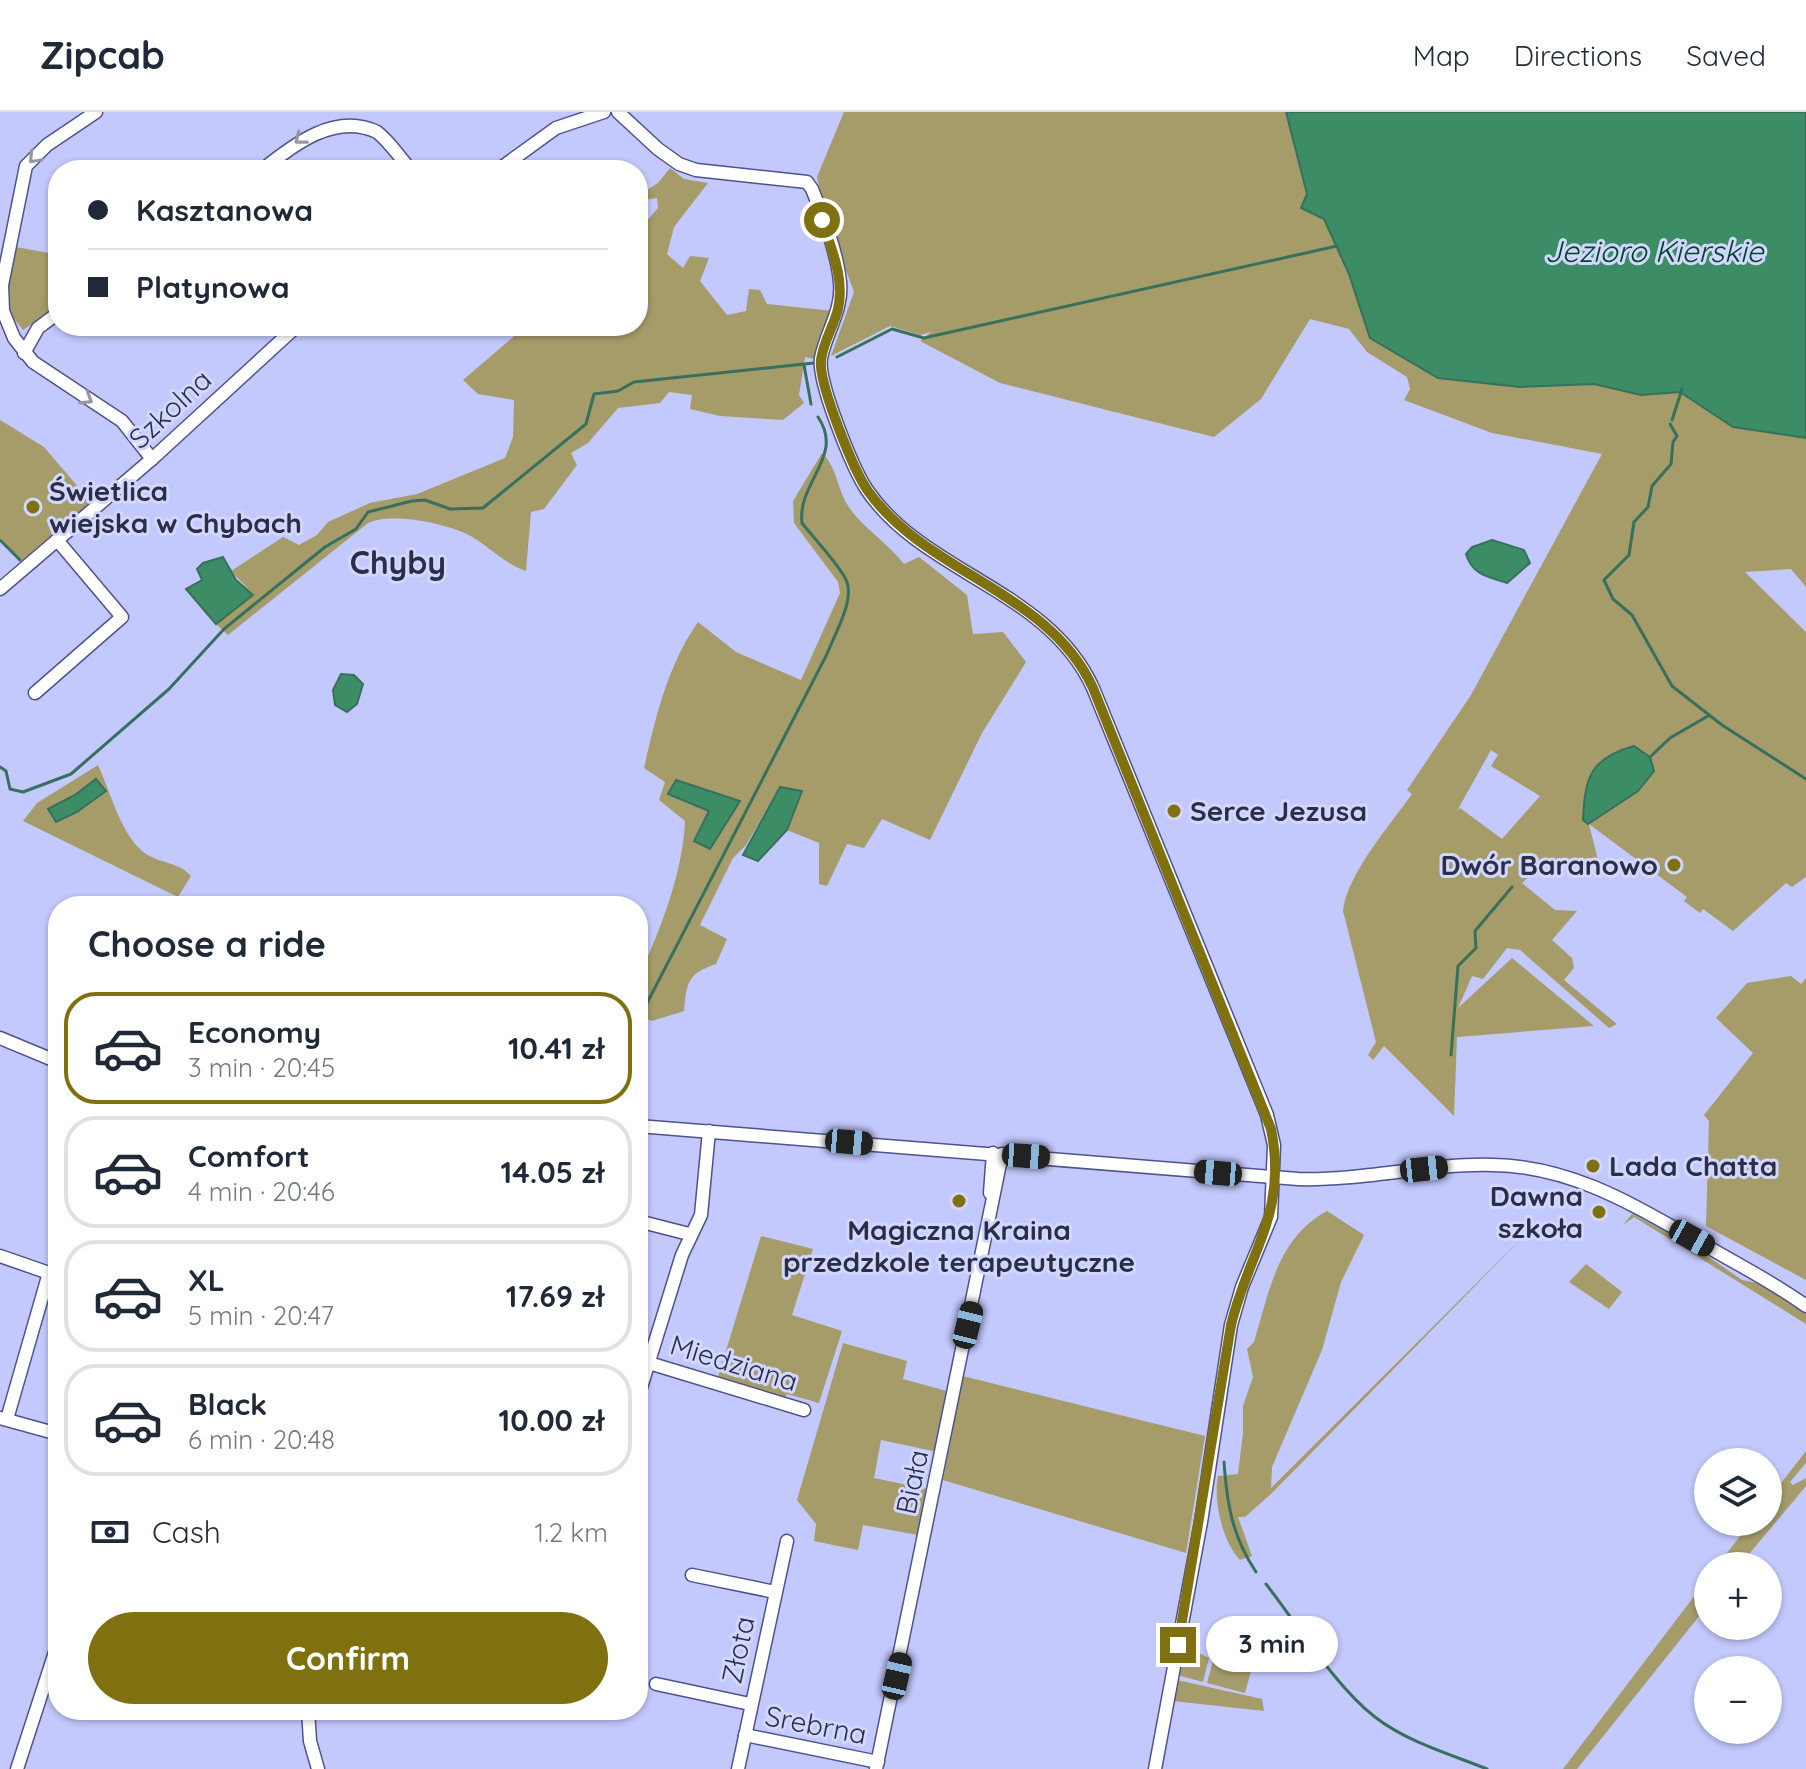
<!DOCTYPE html>
<html lang="en">
<head>
<meta charset="utf-8">
<style>
	body { margin:0; font-family:Quicksand,sans-serif; background:#f2f2f3; color:#1f2937; height:100vh; display:flex; flex-direction:column; font-size:30px; white-space:nowrap }
	* { box-sizing:border-box; margin:0 }
	p { font-size:26px; color:#747a83 }
	.icon { flex:none; width:44px; height:44px; fill:none; stroke:currentColor; stroke-width:2; stroke-linecap:round; stroke-linejoin:round }
	.map { position:relative; flex:1; overflow:hidden }
	.panel { position:absolute; left:48px; top:784px; width:600px; height:824px; display:flex; flex-direction:column; background:#fff; border-radius:32px; box-shadow:0 2px 6px #0004 }
	.panel>* { flex:none }
	.top-card { position:absolute; left:48px; top:48px; width:600px; height:176px; border-radius:32px; box-shadow:0 2px 6px #0004; display:grid; align-content:center; height:176px; padding:0 40px; background:#fff }
	.tools { position:absolute; left:1694px; top:1336px; display:grid; gap:16px }
	.tools a { display:grid; place-items:center; width:88px; height:88px; border-radius:50%; background:#fff; box-shadow:0 2px 6px #0004; font-size:40px }
	.end { position:absolute; width:36px; height:36px; margin:-18px; border:10px solid #7f7010; background:#fff; box-shadow:0 0 0 4px #fff }
	.from { border-radius:50% }
	.bubble { position:absolute; height:56px; border-radius:28px; background:#fff; box-shadow:0 2px 6px #0004; font-size:26px; font-weight:700; line-height:56px; text-align:center }
	.car { position:absolute; width:24px; height:48px; margin:-24px -12px; border-radius:10px; box-shadow:0 0 6px 2px #0007; background:linear-gradient(#222 24%,#8ab4d8 0 40%,#222 0 76%,#8ab4d8 0 86%,#222 0) }
	.top-card b { display:flex; align-items:center; gap:28px; height:76px; font-size:30px }
	.top-card b+b { border-top:2px solid #e0e1e3 }
	.top-card i { width:20px; height:20px; background:#1f2937 }
	ul { padding:0; list-style:none }
	li { display:flex; align-items:center; gap:24px; height:112px; margin:0 16px 12px; padding:0 24px; border:4px solid #e0e1e3; border-radius:32px }
	li div { flex:1 }
	li b { display:block; font-size:30px }
	li em { font-style:normal; font-weight:700 }
	li.on { border-color:#7f7010 }
	li>.icon { width:72px; height:72px; stroke-width:1.5 }
	h2 { padding:0 40px; font-size:36px; line-height:96px }
	.pay { display:flex; align-items:center; gap:20px; height:88px; padding:0 40px; font-size:30px }
	.pay p { margin-inline-start:auto }
	.button { display:flex; gap:16px; margin-top:auto; padding:16px 40px }
	.button a { flex:1; height:92px; border-radius:48px; background:#7f7010; color:#fff; font-size:32px; font-weight:700; line-height:92px; text-align:center }
	header { display:flex; align-items:center; gap:48px; box-sizing:border-box; height:112px; padding:0 40px; background:#fff; border-bottom:2px solid #e0e1e3 }
	header strong { font-size:38px }
	nav { display:flex; gap:44px; margin-inline-start:auto; font-size:28px }
	.map>svg:first-child { display:block }
	.green { fill:#a59c6a; fill-rule:evenodd }
	.water { fill:#3c8d66; stroke:#37705d; stroke-width:2 }
	.lines { fill:none; stroke-linecap:round; stroke-linejoin:round }
	.stream { stroke:#37705d; stroke-width:3 }
	.minor-casing { stroke:#4f528c; stroke-width:15 }
	.minor { stroke:#fff; stroke-width:12 }
	.oneway { stroke:#9696a4 }
	.route { stroke:#7f7010; stroke-width:10 }
	.poi-dot { fill:#7f7010; stroke:#d2d7ff; stroke-width:3 }
	.labels { text-anchor:middle; stroke-width:6; stroke-linejoin:round; paint-order:stroke }
	.street-label { font-size:28px; fill:#2c2e48; stroke:#d2d7ff }
	.poi-label { font-size:28px; font-weight:bold; fill:#2c2e48; stroke:#d2d7ff; text-anchor:start }
	.water-label { font-size:30px; font-style:italic; fill:#00442a; stroke:#d2d7ff }
	.quarter-label { font-size:32px; font-weight:bold; fill:#2c2e48; stroke:#d2d7ff }
</style>
</head>
<body>
<header>
<strong>Zipcab</strong>
<nav><a>Map</a><a>Directions</a><a>Saved</a></nav>
</header>
<div class="map">
<svg width="1806" height="1657" viewBox="0 0 1806 1657">
	<rect width="100%" height="100%" fill="#c3c8fd"/>
	<g class="green">
		<path d="M844 0H1288L1294 27 1337 130 1334 131 1349 162 1371 226 1438 266 1520 275 1594 272 1641 283 1680 280 1733 315 1806 325V475L1791 457 1745 460 1806 520V765L1792 775 1786 771 1733 819 1703 797 1700 801 1684 789 1687 785 1589 712 1598 748 1541 753 1522 771 1555 798 1577 799 1552 828 1572 846 1574 856 1564 868 1617 912 1609 916 1520 838 1507 836 1483 867 1472 864 1458 896 1512 846 1594 914 1457 925 1454 1004 1384 934 1373 948 1368 943 1376 930 1343 799C1347 762 1390 713 1412 682L1407 678 1471 583 1602 342 1492 321 1404 288 1410 277 1407 265 1367 240 1349 217 1310 207 1261 287 1214 325 1000 271 920 229 931 220 920 223 890 214 831 244 854 180 826 104 817 65ZM1491 638 1498 643 1491 654 1540 684 1502 727 1460 696 1457 699Z"/>
		<path d="M670 56 684 67 708 71 674 115 667 142 683 156 690 144 709 146 700 169 727 203 746 199 749 177 760 178 767 192 834 199 820 225 815 247 805 245 799 283 804 291 783 308 720 304 690 297 692 283 669 280 660 291 618 296 588 331 571 341 577 353 544 397 531 400 526 459C503 451 488 433 467 422 444 411 390 400 368 411L228 523 216 512 254 483 231 459 283 425 299 433 317 423 328 410 370 391 417 382 505 346 513 325 514 288 478 282 463 268 526 214H638V119L658 96 657 86 643 88 639 83 658 71Z"/>
		<path d="M16 135 54 142 58 194 23 218C19 212 13 207 10 202 0 183 12 154 16 135Z"/>
		<polygon points="0,308 44,335 91,390 22,449 0,426"/>
		<path d="M822 341C837 355 837 376 847 392 859 413 888 431 904 452L919 445 967 483 973 522 1003 520 1026 550 982 621 930 728 882 707 864 736 847 732 827 774 819 772V731L787 718 802 679 780 675 746 733 733 746 700 813 727 827 716 852C687 862 687 870 684 899L652 909 642 905 638 912V848L646 849C665 805 683 756 685 709L659 688 665 670 644 656C656 604 667 555 698 510L736 540 801 568 840 481 838 470 794 411 793 389ZM676 668 739 688 710 737 694 729 709 699Z"/>
		<path d="M98 653C110 679 120 719 141 738 156 752 179 749 191 764L178 785 23 709 37 691Z"/>
		<polygon points="1791,864 1801,872 1806,866 1806,1168 1706,1114 1709,1009 1704,1003 1753,941 1716,906 1747,871"/>
		<path d="M1327 1099 1364 1123 1341 1170 1322 1238 1272 1355 1271 1376 1530 1118 1272 1381 1245 1405H1238L1252 1444 1240 1448C1222 1429 1213 1388 1218 1364L1238 1362 1243 1321V1294L1253 1265 1247 1237 1254 1230C1269 1181 1277 1126 1327 1099Z"/>
		<polygon points="1632,1102 1694,1135 1742,1168 1761,1172 1806,1201 1806,1212 1634,1105 1623,1113"/>
		<polygon points="761,1124 813,1137 792,1203 842,1219 819,1291 787,1282 784,1287 717,1268"/>
		<polygon points="1586,1152 1622,1180 1609,1197 1569,1170"/>
		<polygon points="843,1231 907,1249 903,1267 950,1280 938,1340 881,1328 874,1366 927,1377 918,1423 863,1413 858,1438 814,1429 816,1412 797,1388"/>
		<polygon points="963,1264 1205,1324 1186,1441 943,1368"/>
		<polygon points="1806,1339 1806,1351 1790,1370 1793,1373 1806,1366 1806,1374 1739,1454 1717,1454 1751,1410 1768,1410 1768,1388"/>
		<polygon points="1708,1466 1708,1493 1577,1657 1563,1657"/>
		<polygon points="1193,1538 1209,1546 1203,1570 1177,1563 1182,1546"/>
		<polygon points="1213,1549 1251,1559 1245,1581 1207,1571"/>
		<polygon points="1177,1568 1262,1587 1264,1599 1173,1589"/>
	</g>
	<g class="water">
		<polygon points="1286,0 1806,0 1806,326 1733,315 1680,280 1641,283 1594,272 1520,275 1438,266 1370,226 1349,162 1324,107 1301,96 1307,82"/>
		<path d="M1492 428 1524 438 1530 451 1507 471C1489 465 1472 463 1466 442L1472 435Z"/>
		<polygon points="223,445 236,468 253,483 216,512 186,477 202,468 197,457 203,451"/>
		<polygon points="341,562 354,563 363,572 357,592 347,600 335,593 333,578"/>
		<path d="M1634 634 1650 645 1654 659 1638 679 1588 712 1583 708C1585 664 1591 646 1634 634Z"/>
		<polygon points="96,667 106,679 77,700 56,710 48,697 75,683"/>
		<polygon points="676,668 740,689 710,737 694,729 709,699 668,682"/>
		<polygon points="780,675 802,679 787,718 758,749 743,743"/>
	</g>
	<g class="lines">
		<g class="stream">
			<polyline points="837,245 892,217 924,226 1337,134"/>
			<polyline points="804,253 811,292"/>
			<polyline points="1672,308 1682,277"/>
			<polyline points="1670,312 1677,324 1673,330 1671,352 1652,374 1648,395 1634,410 1629,443 1604,468 1613,487 1632,503 1672,574 1722,613 1806,667"/>
			<polyline points="0,428 20,448"/>
			<polyline points="1650,645 1670,626 1708,604"/>
			<polyline points="0,655 6,659 10,677 23,680 71,662 169,577 224,517 325,435 356,417 368,400 412,389 425,388 450,397 483,396 586,312 594,282 618,279 634,270 814,251"/>
			<path d="M644 897 827 542C834 523 854 490 847 470 843 457 812 424 802 411 797 370 845 344 818 305"/>
			<polyline points="1451,943 1458,854 1476,836 1475,819 1512,775"/>
			<path d="M1224 1350C1227 1392 1232 1424 1256 1460"/>
			<path d="M1266 1472C1299 1514 1334 1573 1375 1605 1407 1630 1450 1642 1487 1657"/>
		</g>
		<g class="minor-casing">
			<g id="minor">
				<polyline points="96,0 47,33 26,54 2,173 3,199 14,226 33,250 122,309 152,347"/>
				<path d="M618 0 658 37 679 52 696 58 807 70 812 77C823 105 837 139 840 170 843 198 826 220 821 246 817 269 853 357 867 378 924 462 1048 477 1093 576L1267 1003 1274 1033 1271 1105 1242 1175 1231 1213 1201 1410 1155 1657"/>
				<path d="M262 58C293 33 335 0 377 20 390 30 400 46 411 58"/>
				<polyline points="498,58 556,16 604,0"/>
				<polyline points="24,241 38,216 58,201"/>
				<polyline points="0,477 152,347 297,214"/>
				<polyline points="35,581 122,505 57,428"/>
				<polyline points="0,926 58,950"/>
				<path d="M638 1014 1298 1067C1364 1069 1428 1051 1493 1053 1572 1054 1635 1094 1701 1131 1737 1152 1773 1170 1806 1194"/>
				<polyline points="990,1081 993,1041"/>
				<polyline points="638,1109 689,1122"/>
				<polyline points="0,1144 49,1161 7,1307"/>
				<polyline points="649,1251 804,1298"/>
				<polyline points="638,1285 682,1143 701,1103 709,1019"/>
				<polyline points="0,1306 58,1322"/>
				<polyline points="692,1463 775,1480"/>
				<polyline points="656,1572 750,1592"/>
				<polyline points="308,1598 310,1629 318,1657"/>
				<polyline points="745,1623 878,1650"/>
				<polyline points="17,1657 58,1531"/>
				<polyline points="738,1657 787,1429"/>
				<polyline points="876,1657 1002,1042"/>
			</g>
		</g>
		<use href="#minor" class="minor"/>
	</g>
	<defs><path id="oneway-chevron" d="M-2-3.5L2.5 0L-2 3.5" fill="none" stroke-width="1.6" stroke-linecap="round" stroke-linejoin="round" transform="scale(2)"/></defs>
	<g class="oneway">
		<use href="#oneway-chevron" transform="translate(300 27) rotate(142)"/>
		<use href="#oneway-chevron" transform="translate(34 46) rotate(132)"/>
		<use href="#oneway-chevron" transform="translate(87 287) rotate(32)"/>
	</g>
	<g class="lines">
		<path class="route" d="M822 108C831 137 845 166 838 197 834 214 823 230 821 248 818 271 854 359 868 379 927 462 1049 479 1093 576L1271 1017C1288 1101 1249 1139 1231 1213L1178 1533"/>
	</g>
	<g class="poi-dot">
		<circle cx="33" cy="395" r="8"/>
		<circle cx="1174" cy="699" r="8"/>
		<circle cx="1674" cy="753" r="8"/>
		<circle cx="1593" cy="1054" r="8"/>
		<circle cx="959" cy="1089" r="8"/>
		<circle cx="1599" cy="1100" r="8"/>
	</g>
	<g class="labels">
		<g class="street-label">
			<text transform="translate(170 297) rotate(-43)" y="10">Szkolna</text>
			<text transform="translate(734 1251) rotate(17)" y="10">Miedziana</text>
			<text transform="translate(912 1370) rotate(-78)" y="10">Biała</text>
			<text transform="translate(738 1538) rotate(-78)" y="10">Złota</text>
			<text transform="translate(816 1613) rotate(11)" y="10">Srebrna</text>
		</g>
		<g class="poi-label">
			<text x="49" y="389">Świetlica<tspan x="49" dy="32">wiejska w Chybach</tspan></text>
			<text x="1190" y="709">Serce Jezusa</text>
			<text x="1658" y="763" text-anchor="end">Dwór Baranowo</text>
			<text x="1609" y="1064">Lada Chatta</text>
			<text x="1583" y="1094" text-anchor="end">Dawna<tspan x="1583" dy="32">szkoła</tspan></text>
			<text x="959" y="1128" text-anchor="middle">Magiczna Kraina<tspan x="959" dy="32">przedzkole terapeutyczne</tspan></text>
		</g>
		<g class="water-label">
			<text x="1654" y="150">Jezioro Kierskie</text>
		</g>
		<g class="quarter-label">
			<text x="398" y="462">Chyby</text>
		</g>
	</g>
</svg>
<div class="tools">
<a><svg class="icon" aria-label="layers" viewBox="0 0 24 24"><path d="M12 4l9 5-9 5-9-5zM3 14l9 5 9-5"/></svg></a>
<a>+</a>
<a>−</a>
</div>
<i class="end from" style="left:822px;top:108px"></i>
<i class="end" style="left:1178px;top:1533px"></i>
<div class="bubble" style="left:1206px;top:1504px;width:132px">3 min</div>
<i class="car" style="left:849px;top:1030px;rotate:95deg"></i>
<i class="car" style="left:1026px;top:1044px;rotate:94deg"></i>
<i class="car" style="left:1424px;top:1057px;rotate:84deg"></i>
<i class="car" style="left:1218px;top:1061px;rotate:275deg"></i>
<i class="car" style="left:1692px;top:1126px;rotate:119deg"></i>
<i class="car" style="left:968px;top:1213px;rotate:14deg"></i>
<i class="car" style="left:897px;top:1564px;rotate:13deg"></i>
<div class="top-card">
<b><i class="from"></i>Kasztanowa</b>
<b><i></i>Platynowa</b>
</div>
<section class="panel">
<h2>Choose a ride</h2>
<ul>
<li class="on"><svg class="icon" aria-label="car" viewBox="0 0 24 24"><path d="M5 17H2v-5l4-1 3-4h7l3 4 3 1v5h-3M9 17h6M6 11h13"/><circle cx="7" cy="17" r="2"/><circle cx="17" cy="17" r="2"/></svg><div><b>Economy</b><p>3 min · 20:45</p></div><em>10.41 zł</em></li>
<li><svg class="icon" aria-label="car" viewBox="0 0 24 24"><path d="M5 17H2v-5l4-1 3-4h7l3 4 3 1v5h-3M9 17h6M6 11h13"/><circle cx="7" cy="17" r="2"/><circle cx="17" cy="17" r="2"/></svg><div><b>Comfort</b><p>4 min · 20:46</p></div><em>14.05 zł</em></li>
<li><svg class="icon" aria-label="car" viewBox="0 0 24 24"><path d="M5 17H2v-5l4-1 3-4h7l3 4 3 1v5h-3M9 17h6M6 11h13"/><circle cx="7" cy="17" r="2"/><circle cx="17" cy="17" r="2"/></svg><div><b>XL</b><p>5 min · 20:47</p></div><em>17.69 zł</em></li>
<li><svg class="icon" aria-label="car" viewBox="0 0 24 24"><path d="M5 17H2v-5l4-1 3-4h7l3 4 3 1v5h-3M9 17h6M6 11h13"/><circle cx="7" cy="17" r="2"/><circle cx="17" cy="17" r="2"/></svg><div><b>Black</b><p>6 min · 20:48</p></div><em>10.00 zł</em></li>
</ul>
<div class="pay"><svg class="icon" aria-label="cash" viewBox="0 0 24 24"><path d="M3 7h18v10H3z"/><circle cx="12" cy="12" r="2"/></svg>Cash<p>1.2 km</p></div>
<div class="button"><a>Confirm</a></div>
</section>
</div>
</body>
</html>
